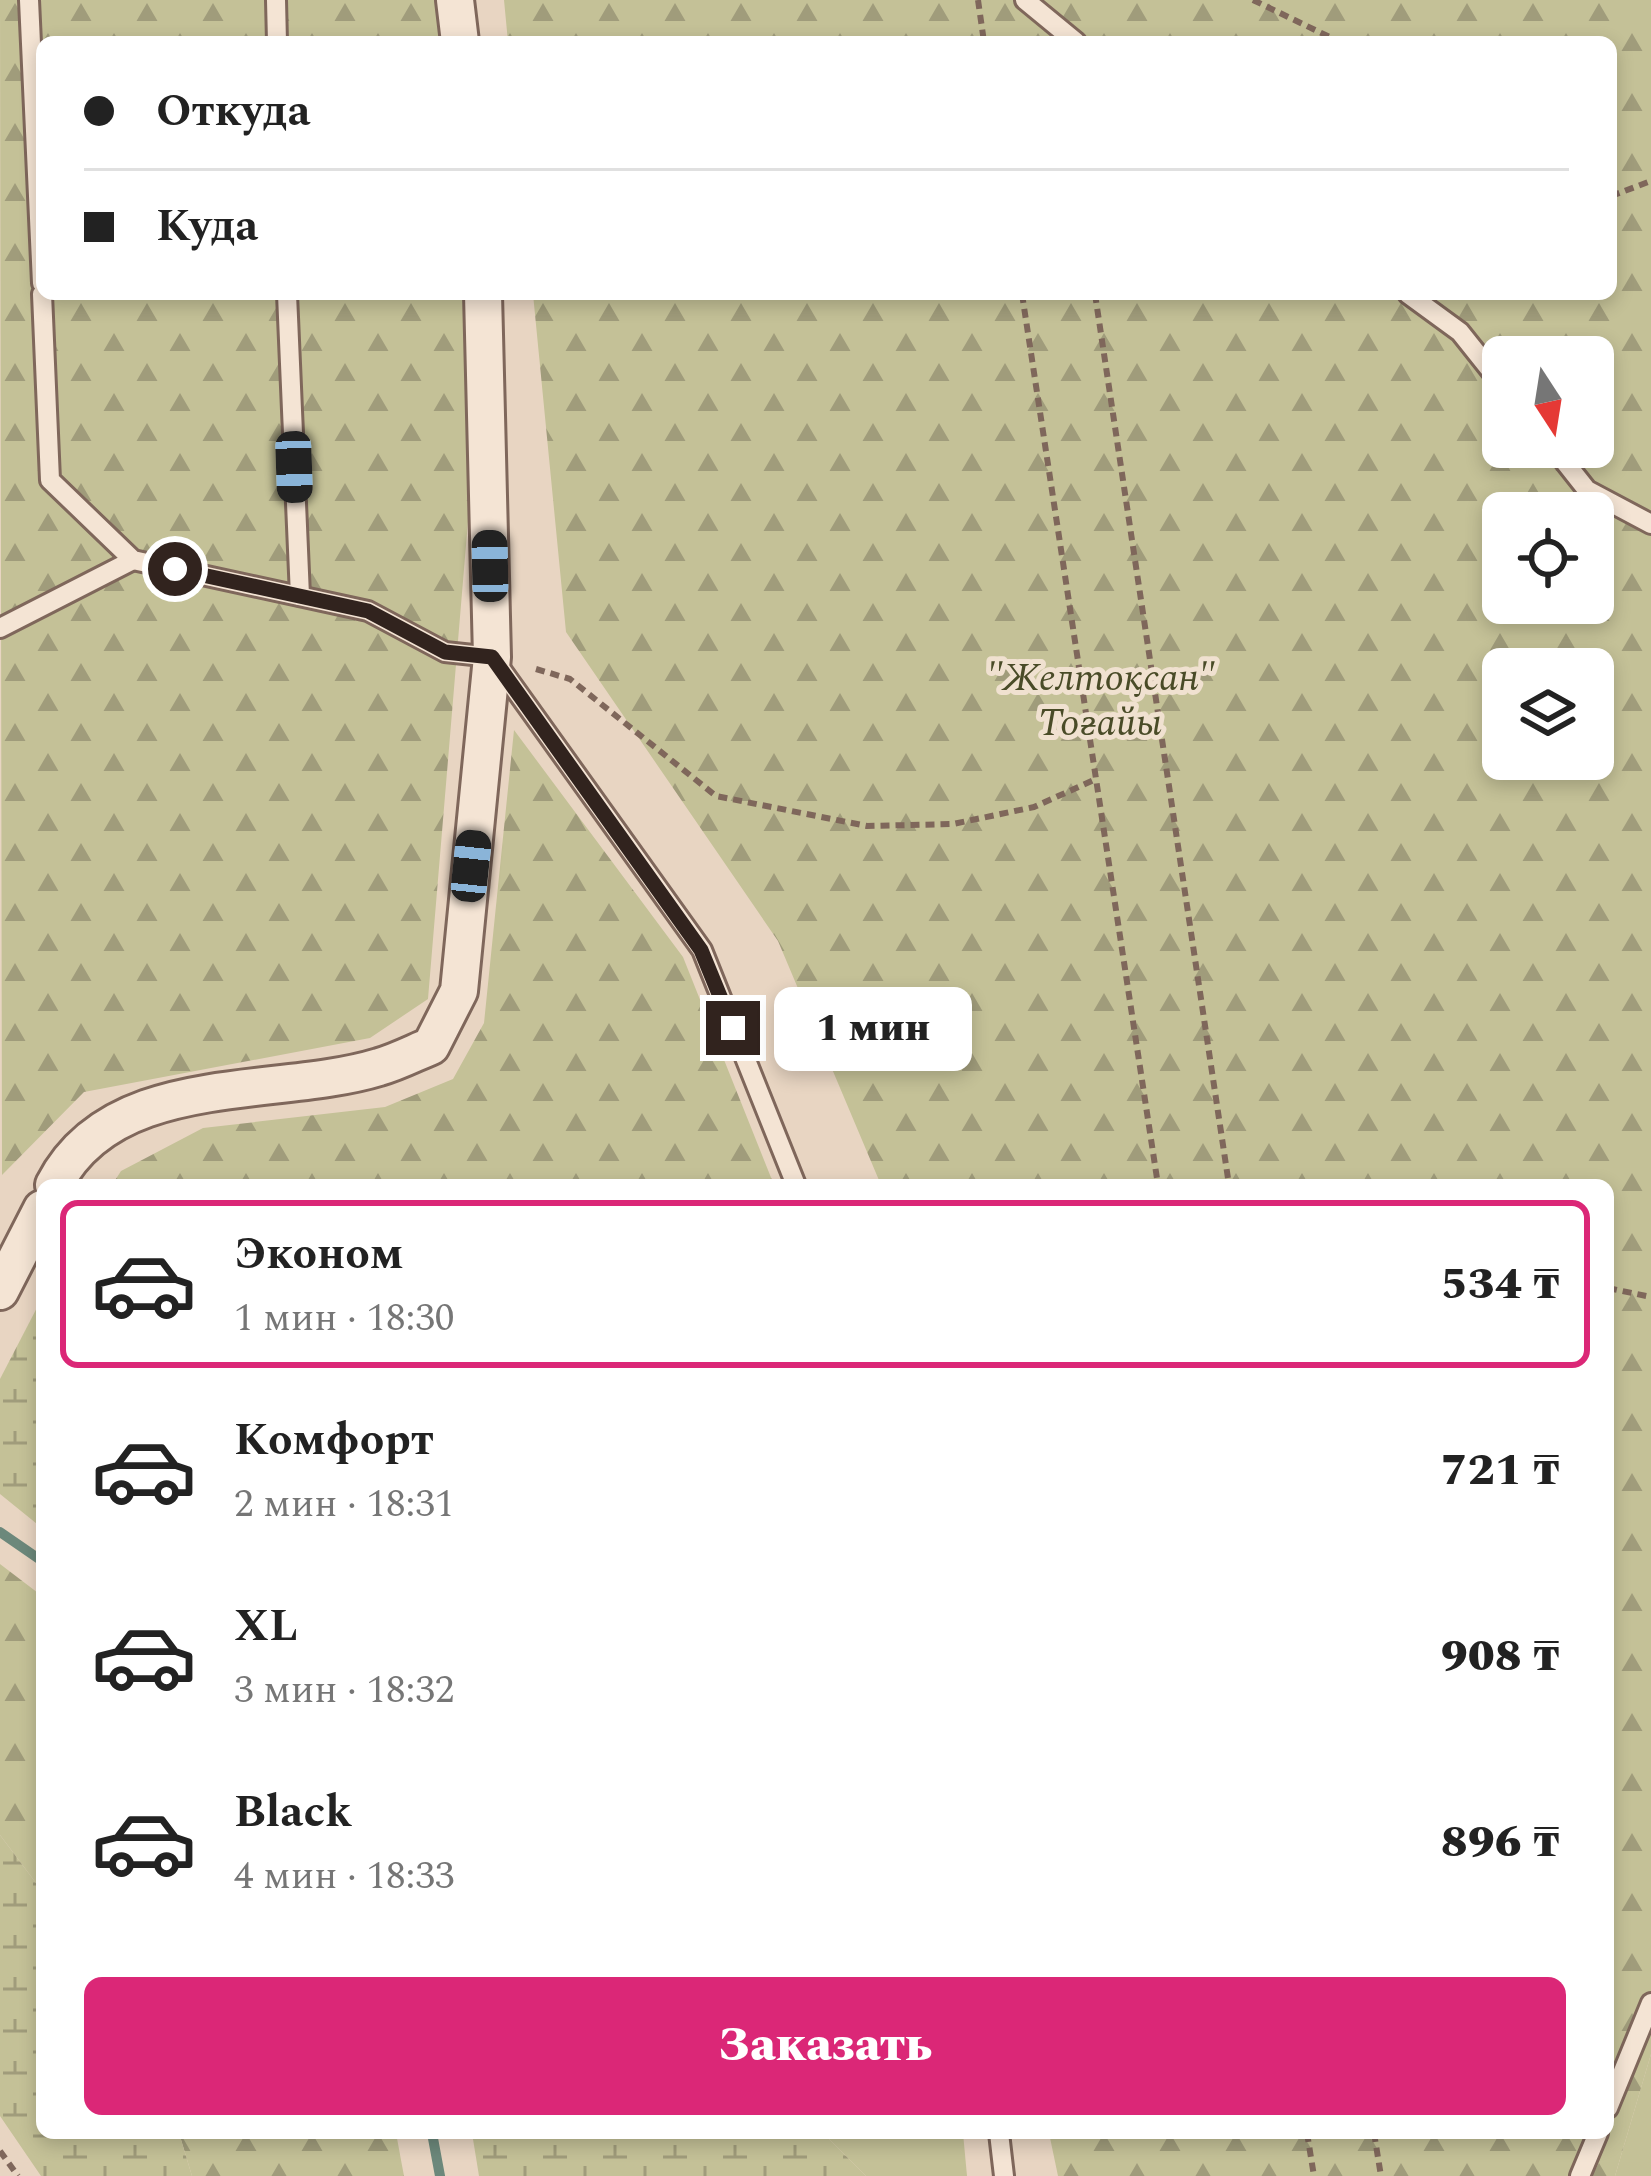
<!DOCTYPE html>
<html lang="ru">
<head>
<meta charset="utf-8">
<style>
	body { margin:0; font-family:Spectral,serif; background:#f2f2f2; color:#222; height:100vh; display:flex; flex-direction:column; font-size:45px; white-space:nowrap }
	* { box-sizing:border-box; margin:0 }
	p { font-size:39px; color:#767676 }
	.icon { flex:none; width:66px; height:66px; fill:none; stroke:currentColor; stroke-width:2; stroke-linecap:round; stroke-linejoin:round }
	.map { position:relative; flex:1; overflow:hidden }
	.sheet { position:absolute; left:36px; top:1179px; width:1578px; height:960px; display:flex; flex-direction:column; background:#fff; border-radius:18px; box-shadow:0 6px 18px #0003 }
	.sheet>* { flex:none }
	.hud { position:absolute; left:36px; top:36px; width:1581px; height:264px; border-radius:18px; box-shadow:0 6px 18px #0003; display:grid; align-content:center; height:264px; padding:0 48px; background:#fff }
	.needle { width:78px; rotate:168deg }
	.buttons { position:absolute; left:1482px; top:336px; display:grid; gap:24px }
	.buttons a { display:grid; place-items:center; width:132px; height:132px; border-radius:18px; background:#fff; box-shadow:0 6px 18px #0003; font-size:60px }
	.end { position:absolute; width:54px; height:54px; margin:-27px; border:15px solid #31231e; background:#fff; box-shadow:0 0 0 6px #fff }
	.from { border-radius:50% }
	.bubble { position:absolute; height:84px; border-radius:18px; background:#fff; box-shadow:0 6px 18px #0003; font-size:39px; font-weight:800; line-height:84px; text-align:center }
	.car { position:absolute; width:36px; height:72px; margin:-36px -18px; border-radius:15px; box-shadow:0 0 9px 3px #0007; background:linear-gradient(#222 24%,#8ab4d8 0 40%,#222 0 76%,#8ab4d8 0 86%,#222 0) }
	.hud b { display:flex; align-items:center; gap:42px; height:114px; font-size:45px }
	.hud b+b { border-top:3px solid #e0e0e0 }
	.hud i { width:30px; height:30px; background:#222 }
	ul { padding:21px 0 0; list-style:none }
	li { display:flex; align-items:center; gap:36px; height:168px; margin:0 24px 18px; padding:0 24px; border:6px solid transparent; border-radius:18px }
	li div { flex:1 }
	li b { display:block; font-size:45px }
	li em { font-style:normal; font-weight:800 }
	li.on { border-color:#db2777 }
	li>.icon { width:108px; height:108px; stroke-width:1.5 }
	.primary-button { display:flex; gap:24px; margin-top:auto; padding:24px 48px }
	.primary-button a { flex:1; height:138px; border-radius:18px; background:#db2777; color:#fff; font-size:48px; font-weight:800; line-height:138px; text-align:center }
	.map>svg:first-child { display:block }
	.grass { fill:#c4c197 }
	.forest { fill:url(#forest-firs); fill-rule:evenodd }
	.wetland { fill:url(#wetland-marsh) }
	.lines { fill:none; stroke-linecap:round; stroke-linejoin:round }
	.stream { stroke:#6c887b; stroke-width:10 }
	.service-casing { stroke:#7f675b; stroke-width:24 }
	.minor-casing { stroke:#7f675b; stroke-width:42 }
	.path { stroke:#7f675b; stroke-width:6; stroke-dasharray:9 6; stroke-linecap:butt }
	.service { stroke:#f4e4d4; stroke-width:18 }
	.minor { stroke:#f4e4d4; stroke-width:36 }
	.route { stroke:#31231e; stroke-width:15 }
	.labels { text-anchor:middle; stroke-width:10; stroke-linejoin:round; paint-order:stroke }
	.park-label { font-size:39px; font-style:italic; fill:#494b27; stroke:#f0e1d0 }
</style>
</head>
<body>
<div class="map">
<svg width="1651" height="2176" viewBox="0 0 1651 2176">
	<defs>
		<pattern id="forest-firs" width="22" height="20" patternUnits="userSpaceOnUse" patternTransform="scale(3)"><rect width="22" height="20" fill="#c4c197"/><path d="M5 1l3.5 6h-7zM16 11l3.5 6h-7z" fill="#a09c7b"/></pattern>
		<pattern id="wetland-marsh" width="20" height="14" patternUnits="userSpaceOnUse" patternTransform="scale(3)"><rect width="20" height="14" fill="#c4c197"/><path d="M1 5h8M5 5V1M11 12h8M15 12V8" fill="none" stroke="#a09c7b"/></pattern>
	</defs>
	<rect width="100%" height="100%" fill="#e8d5c2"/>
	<g class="grass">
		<polygon points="1651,2054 1651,2176 1615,2176"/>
		<polygon points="823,2133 963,2133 967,2176 866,2176"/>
	</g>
	<g class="forest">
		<polygon points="0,0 442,0 446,42 42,42 42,294 469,294 478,402 428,999 370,1038 84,1092 2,1175"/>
		<path d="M504 0H1651V2054L1615 2176H1058L1049 2133H1608V1185H881L778 941 566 632 533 294H1611V42H508ZM1503 357H1593V447H1503ZM1503 513H1593V603H1503ZM1503 669H1593V759H1503Z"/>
		<polygon points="514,730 683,957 774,1185 112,1185 121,1171 203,1128 385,1107 453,1079 484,1023"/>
		<polygon points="0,1564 42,1596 42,1891 0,1835"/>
		<polygon points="179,2133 396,2133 404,2176 192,2176"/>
	</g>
	<g class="wetland">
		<polygon points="42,1298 42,1528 0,1494 0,1379"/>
		<polygon points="0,1835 42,1891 42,2133 179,2133 192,2176 41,2176 0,2116"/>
		<polygon points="472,2133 823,2133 866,2176 479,2176"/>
	</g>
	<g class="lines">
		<g class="stream">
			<polyline points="0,1532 42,1561"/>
			<polyline points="432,2133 440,2176"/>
		</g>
		<g class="service-casing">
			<g id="service">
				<polyline points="29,0 42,283"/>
				<polyline points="276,0 277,42"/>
				<polyline points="1025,0 1076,42"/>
				<polyline points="42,294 50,480 133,560 368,611 445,652 492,657 702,950 796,1185"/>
				<polyline points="287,294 300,596"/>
				<polyline points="1408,294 1460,332 1503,386"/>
				<polyline points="1553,447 1587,490 1651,524"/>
				<polyline points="0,628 133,560"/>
				<polyline points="1608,2108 1651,2003"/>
				<polyline points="999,2133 1004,2176"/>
				<polyline points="1580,2176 1598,2133"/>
			</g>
		</g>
		<g class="minor-casing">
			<g id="minor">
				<polyline points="455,0 460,42"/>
				<path d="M54 1185C113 1070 275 1099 379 1067 397 1062 414 1053 431 1046L459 991 492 657 483 294"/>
				<polyline points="0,1291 42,1209"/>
			</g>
		</g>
		<g class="path">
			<polyline points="978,0 984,42"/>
			<polyline points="1253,0 1340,42"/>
			<polyline points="1611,196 1651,181"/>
			<polyline points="1022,294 1158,1185"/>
			<polyline points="1095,294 1229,1185"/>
			<polyline points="536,669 570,679 716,796 867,826 953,824 1034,807 1094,780"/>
			<polyline points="1608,1288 1651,1297"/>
			<polyline points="1307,2133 1314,2176"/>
			<polyline points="1374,2133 1381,2176"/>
			<polyline points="0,2151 18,2176"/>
		</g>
		<use href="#service" class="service"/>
		<use href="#minor" class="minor"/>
	</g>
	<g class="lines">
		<polyline class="route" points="175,569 368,611 445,652 492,657 701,950 733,1028"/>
	</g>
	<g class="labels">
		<g class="park-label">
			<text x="1100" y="690">"Желтоқсан"<tspan x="1100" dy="45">Тоғайы</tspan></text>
		</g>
	</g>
</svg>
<div class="buttons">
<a><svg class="needle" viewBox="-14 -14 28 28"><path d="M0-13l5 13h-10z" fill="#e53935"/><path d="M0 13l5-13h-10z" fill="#767676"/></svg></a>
<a><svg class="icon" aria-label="locate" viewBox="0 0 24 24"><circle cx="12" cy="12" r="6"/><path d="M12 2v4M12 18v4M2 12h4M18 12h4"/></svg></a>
<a><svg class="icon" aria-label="layers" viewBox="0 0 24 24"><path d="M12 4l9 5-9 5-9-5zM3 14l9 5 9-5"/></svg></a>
</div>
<i class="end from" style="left:175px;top:569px"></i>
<i class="end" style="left:733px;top:1028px"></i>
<div class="bubble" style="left:774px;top:987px;width:198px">1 мин</div>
<i class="car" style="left:294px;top:467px;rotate:178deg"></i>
<i class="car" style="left:490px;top:566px;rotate:359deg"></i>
<i class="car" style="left:471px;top:866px;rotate:6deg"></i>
<div class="hud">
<b><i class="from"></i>Откуда</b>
<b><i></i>Куда</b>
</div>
<section class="sheet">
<ul>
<li class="on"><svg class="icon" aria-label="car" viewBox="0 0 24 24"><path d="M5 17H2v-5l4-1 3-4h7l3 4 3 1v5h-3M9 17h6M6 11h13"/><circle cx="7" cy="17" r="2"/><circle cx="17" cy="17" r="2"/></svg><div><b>Эконом</b><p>1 мин · 18:30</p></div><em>534 ₸</em></li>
<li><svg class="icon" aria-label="car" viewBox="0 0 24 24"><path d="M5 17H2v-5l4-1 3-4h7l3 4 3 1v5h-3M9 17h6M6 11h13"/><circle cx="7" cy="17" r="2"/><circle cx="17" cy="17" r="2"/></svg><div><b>Комфорт</b><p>2 мин · 18:31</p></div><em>721 ₸</em></li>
<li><svg class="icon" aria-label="car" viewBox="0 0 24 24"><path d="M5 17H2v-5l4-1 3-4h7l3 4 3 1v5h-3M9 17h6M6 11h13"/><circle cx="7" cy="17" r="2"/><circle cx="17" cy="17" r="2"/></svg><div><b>XL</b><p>3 мин · 18:32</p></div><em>908 ₸</em></li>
<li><svg class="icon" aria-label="car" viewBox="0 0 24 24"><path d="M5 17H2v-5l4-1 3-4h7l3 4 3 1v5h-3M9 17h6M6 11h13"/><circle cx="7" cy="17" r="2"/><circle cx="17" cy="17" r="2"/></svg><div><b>Black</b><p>4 мин · 18:33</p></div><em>896 ₸</em></li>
</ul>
<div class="primary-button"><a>Заказать</a></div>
</section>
</div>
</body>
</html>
